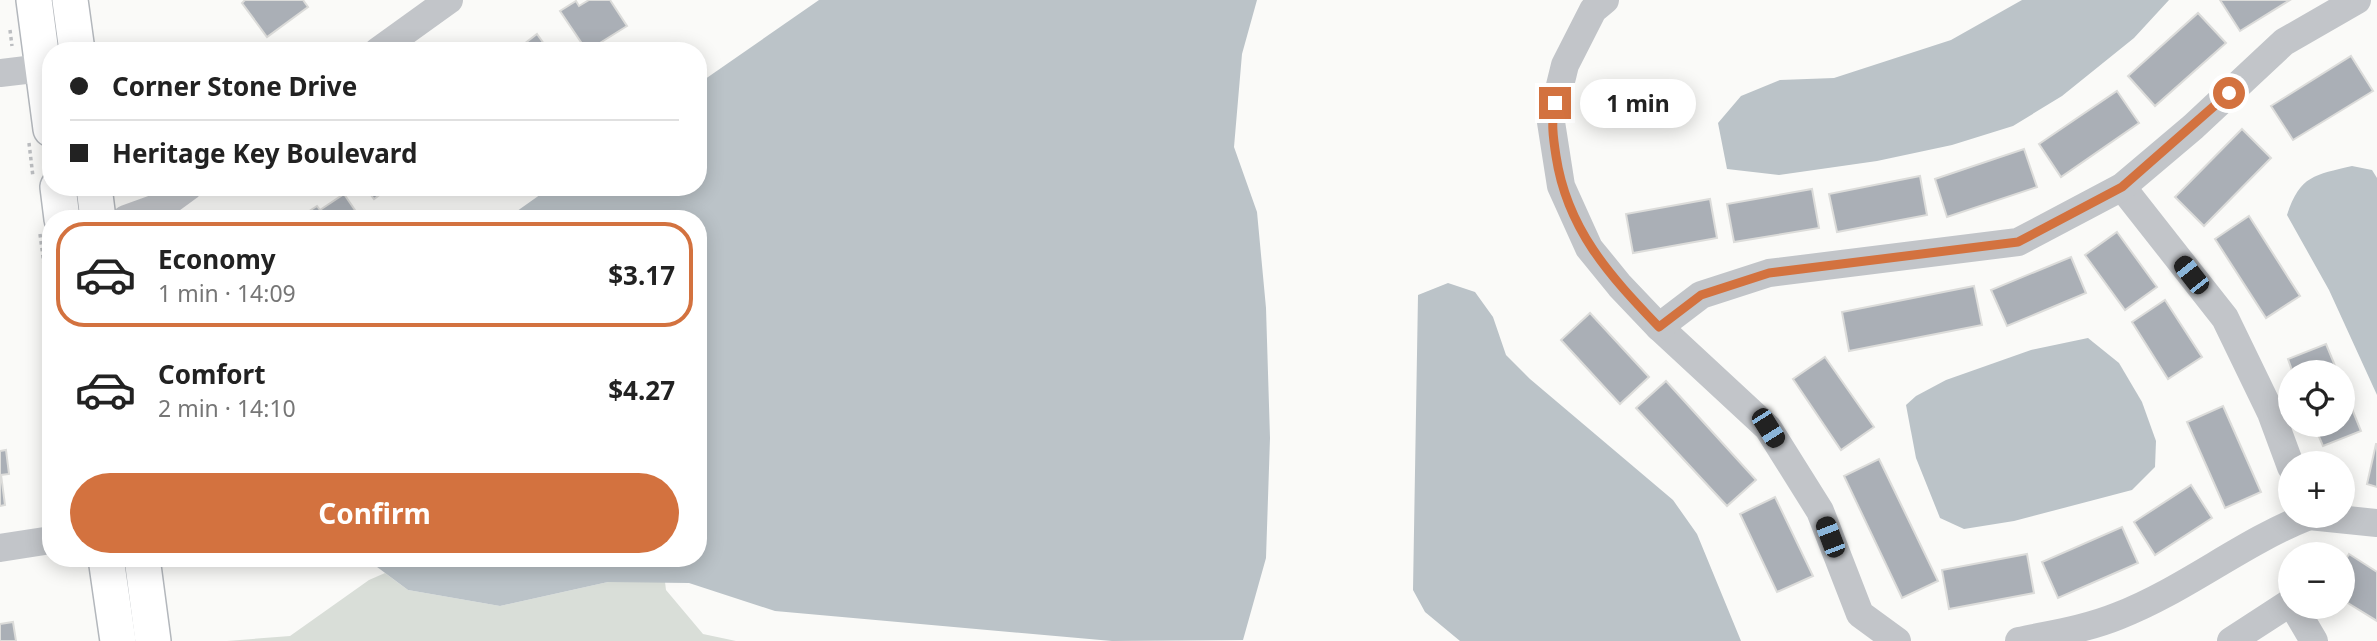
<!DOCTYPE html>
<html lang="en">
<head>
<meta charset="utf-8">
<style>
	body { margin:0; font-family:"Noto Sans",sans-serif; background:#f6f6f6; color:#222; height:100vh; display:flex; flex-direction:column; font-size:26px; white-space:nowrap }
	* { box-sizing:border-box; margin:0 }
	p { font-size:23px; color:#767676 }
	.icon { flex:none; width:38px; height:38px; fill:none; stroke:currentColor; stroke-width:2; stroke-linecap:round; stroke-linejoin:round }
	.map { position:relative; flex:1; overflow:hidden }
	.details { position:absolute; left:42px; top:210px; width:665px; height:357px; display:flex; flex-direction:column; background:#fff; border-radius:28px; box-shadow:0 4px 18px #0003 }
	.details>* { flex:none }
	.banner { position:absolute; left:42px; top:42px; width:665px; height:154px; border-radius:28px; box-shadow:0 4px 18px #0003; display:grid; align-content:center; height:154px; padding:0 28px; background:#fff }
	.tools { position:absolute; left:2278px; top:360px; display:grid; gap:14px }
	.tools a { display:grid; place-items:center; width:77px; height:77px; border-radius:50%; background:#fff; box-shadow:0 4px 18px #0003; font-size:35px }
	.end { position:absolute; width:32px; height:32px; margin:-16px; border:9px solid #d3723f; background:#fff; box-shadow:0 0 0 4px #fff }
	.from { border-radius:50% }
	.bubble { position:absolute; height:49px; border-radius:24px; background:#fff; box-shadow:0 4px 18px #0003; font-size:23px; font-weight:700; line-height:49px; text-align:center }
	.car { position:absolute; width:21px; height:42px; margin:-21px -10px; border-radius:9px; box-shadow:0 0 5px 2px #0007; background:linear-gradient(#222 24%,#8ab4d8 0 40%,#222 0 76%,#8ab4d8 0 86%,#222 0) }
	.banner b { display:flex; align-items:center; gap:24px; height:66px; font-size:26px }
	.banner b+b { border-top:2px solid #e0e0e0 }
	.banner i { width:18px; height:18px; background:#222 }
	ul { padding:12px 0 0; list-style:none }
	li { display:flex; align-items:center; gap:21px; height:105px; margin:0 14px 10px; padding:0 14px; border:4px solid transparent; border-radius:28px }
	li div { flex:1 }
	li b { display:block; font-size:26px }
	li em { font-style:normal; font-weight:700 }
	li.on { border-color:#d3723f }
	li>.icon { width:63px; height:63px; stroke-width:1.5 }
	.button { display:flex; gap:14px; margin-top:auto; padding:14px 28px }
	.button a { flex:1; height:80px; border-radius:42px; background:#d3723f; color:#fff; font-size:28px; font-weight:700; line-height:80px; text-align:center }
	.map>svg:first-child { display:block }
	.green { fill:#d9ded8 }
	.water { fill:#bbc3c8 }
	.building { fill:#aaafb6; stroke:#dcdcda; stroke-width:2 }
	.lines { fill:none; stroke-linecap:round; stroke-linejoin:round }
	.major-casing { stroke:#b3b7bc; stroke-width:38 }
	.path { stroke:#bcbec1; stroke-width:3.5; stroke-dasharray:3.5 3.5; stroke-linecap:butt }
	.minor { stroke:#c2c5c9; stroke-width:28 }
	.major { stroke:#fff; stroke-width:35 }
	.route { stroke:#d3723f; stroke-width:9 }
</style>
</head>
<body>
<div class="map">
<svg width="2377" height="641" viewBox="0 0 2377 641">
	<rect width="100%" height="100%" fill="#fafaf8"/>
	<polygon class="green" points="385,573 408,590 500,606 608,582 665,582 666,590 703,634 736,641 227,641 290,636 369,580"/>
	<g class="water">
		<polygon points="819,0 1257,0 1242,54 1234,147 1257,212 1266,308 1270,438 1266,558 1243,640 1112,641 775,611 689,583 608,582 500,606 408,590 365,558 698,558 698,219 506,219 551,187 698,187 698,84"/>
		<polygon points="2022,0 2169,0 2134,38 2062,96 2013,126 1952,145 1877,161 1779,175 1727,169 1718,123 1741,96 1780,80 1834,78 1951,40"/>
		<path d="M2352 166 2372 170 2377 178V395L2329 290 2287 215C2300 175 2315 175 2352 166Z"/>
		<polygon points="1448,283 1475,292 1493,317 1506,355 1530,379 1673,500 1697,534 1741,641 1460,641 1425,612 1413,590 1418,295"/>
		<polygon points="2088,338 2119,363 2142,402 2156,441 2155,467 2132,490 2014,521 1964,529 1940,518 1916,458 1906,405 1916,396 1946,380 2031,350"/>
	</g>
	<g class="building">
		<polygon points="245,0 303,0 308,7 267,37 242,3"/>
		<polygon points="589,0 610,0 627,26 587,51 560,11 576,1 579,6"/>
		<polygon points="2220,0 2290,0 2240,31"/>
		<polygon points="2198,13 2226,43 2155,106 2128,76"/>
		<polygon points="537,34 549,51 515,51"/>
		<polygon points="2351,56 2373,91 2293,140 2271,106"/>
		<polygon points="2117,91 2139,123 2061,177 2039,144"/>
		<polygon points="2242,129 2271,158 2204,226 2175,197"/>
		<polygon points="2024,149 2037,187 1947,217 1935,179"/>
		<polygon points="1920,176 1927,215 1837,232 1829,194"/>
		<polygon points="365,187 390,187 374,199"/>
		<polygon points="1812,189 1819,228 1734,242 1727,204"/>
		<polygon points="344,194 361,219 300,217 317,206 320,210"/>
		<polygon points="1710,199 1717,238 1633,253 1626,214"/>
		<polygon points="2249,216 2300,296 2266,318 2215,239"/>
		<polygon points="2117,232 2157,287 2125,310 2085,255"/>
		<polygon points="2071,257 2086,293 2007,326 1991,290"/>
		<polygon points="1974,286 1982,325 1849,351 1842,312"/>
		<polygon points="2165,300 2202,357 2168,379 2132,322"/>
		<polygon points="1590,313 1649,377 1620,404 1561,340"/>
		<polygon points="2326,344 2338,373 2293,373 2288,359"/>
		<polygon points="1825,357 1874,427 1841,450 1793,379"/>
		<polygon points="1666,381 1756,480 1727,506 1636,408"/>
		<polygon points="2343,387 2361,431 2323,446 2314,425 2343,425"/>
		<polygon points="2223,406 2261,492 2225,508 2187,422"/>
		<polygon points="2376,444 2377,444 2377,487 2367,484"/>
		<polygon points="6,450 9,474 1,475 5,505 0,506 0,451"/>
		<polygon points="1879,459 1938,581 1902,598 1844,476"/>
		<polygon points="2191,485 2212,518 2155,555 2134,522"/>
		<polygon points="1775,497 1813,576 1777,592 1740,514"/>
		<polygon points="2122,527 2138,563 2058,598 2042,562"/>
		<polygon points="2027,554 2034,593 1949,609 1942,570"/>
		<polygon points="2349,554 2377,572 2377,621 2343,600 2343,564"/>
		<polygon points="13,622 16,641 0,641 0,624"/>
	</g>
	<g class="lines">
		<g class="major-casing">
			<g id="major">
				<polyline points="34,0 51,129"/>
				<polyline points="70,0 77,51"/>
				<polyline points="58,187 62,219"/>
				<polyline points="94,187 98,219"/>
				<polyline points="106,558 118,641"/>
				<polyline points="142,558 153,641"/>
			</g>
		</g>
		<g class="path">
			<polyline points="10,30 12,46"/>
			<polyline points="29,143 33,177"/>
			<polyline points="40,234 51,318"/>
		</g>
		<g class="minor">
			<polyline points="1605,0 1593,10 1565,65 1551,122 1561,186 1589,248 1620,286 1659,327 1768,428 1820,511 1860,614 1897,641"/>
			<polyline points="378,51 449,0"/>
			<polyline points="0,73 51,67"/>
			<polyline points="2122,187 2225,318 2271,413 2291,467"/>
			<polyline points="126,219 162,206 188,187"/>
			<polyline points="1659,327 1701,295 1769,273 2018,242 2122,187 2193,127 2284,42 2357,0"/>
			<polyline points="2309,516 2377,523"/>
			<polyline points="0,548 51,540"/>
			<polyline points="2294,607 2314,641"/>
			<path d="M2019 641C2052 634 2086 629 2118 616 2185 590 2241 543 2309 516"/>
			<polyline points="2231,641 2291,602"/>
		</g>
		<use href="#major" class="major"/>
	</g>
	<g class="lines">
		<path class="route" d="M1555 103C1551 122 1553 137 1556 156 1567 229 1609 275 1659 327L1701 295 1769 273 2018 242 2122 187 2229 93"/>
	</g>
</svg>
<div class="tools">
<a><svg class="icon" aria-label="locate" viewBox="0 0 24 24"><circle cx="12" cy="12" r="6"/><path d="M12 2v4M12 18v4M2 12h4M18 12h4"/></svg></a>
<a>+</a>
<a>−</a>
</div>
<i class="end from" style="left:2229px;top:93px"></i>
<i class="end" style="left:1555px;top:103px"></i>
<div class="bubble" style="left:1580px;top:79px;width:116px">1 min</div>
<i class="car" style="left:2191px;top:275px;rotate:322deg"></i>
<i class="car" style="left:1768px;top:428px;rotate:148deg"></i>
<i class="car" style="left:1830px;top:537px;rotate:339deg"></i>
<div class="banner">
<b><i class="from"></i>Corner Stone Drive</b>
<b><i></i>Heritage Key Boulevard</b>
</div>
<section class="details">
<ul>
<li class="on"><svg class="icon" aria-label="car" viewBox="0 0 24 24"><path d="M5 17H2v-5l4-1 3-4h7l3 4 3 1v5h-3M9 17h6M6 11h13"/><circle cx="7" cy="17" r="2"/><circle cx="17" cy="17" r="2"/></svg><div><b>Economy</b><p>1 min · 14:09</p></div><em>$3.17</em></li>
<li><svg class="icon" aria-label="car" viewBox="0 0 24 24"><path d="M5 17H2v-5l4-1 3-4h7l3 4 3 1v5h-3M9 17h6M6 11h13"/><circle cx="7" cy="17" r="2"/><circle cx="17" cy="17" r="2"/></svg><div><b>Comfort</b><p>2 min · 14:10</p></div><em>$4.27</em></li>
</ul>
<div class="button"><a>Confirm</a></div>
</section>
</div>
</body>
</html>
